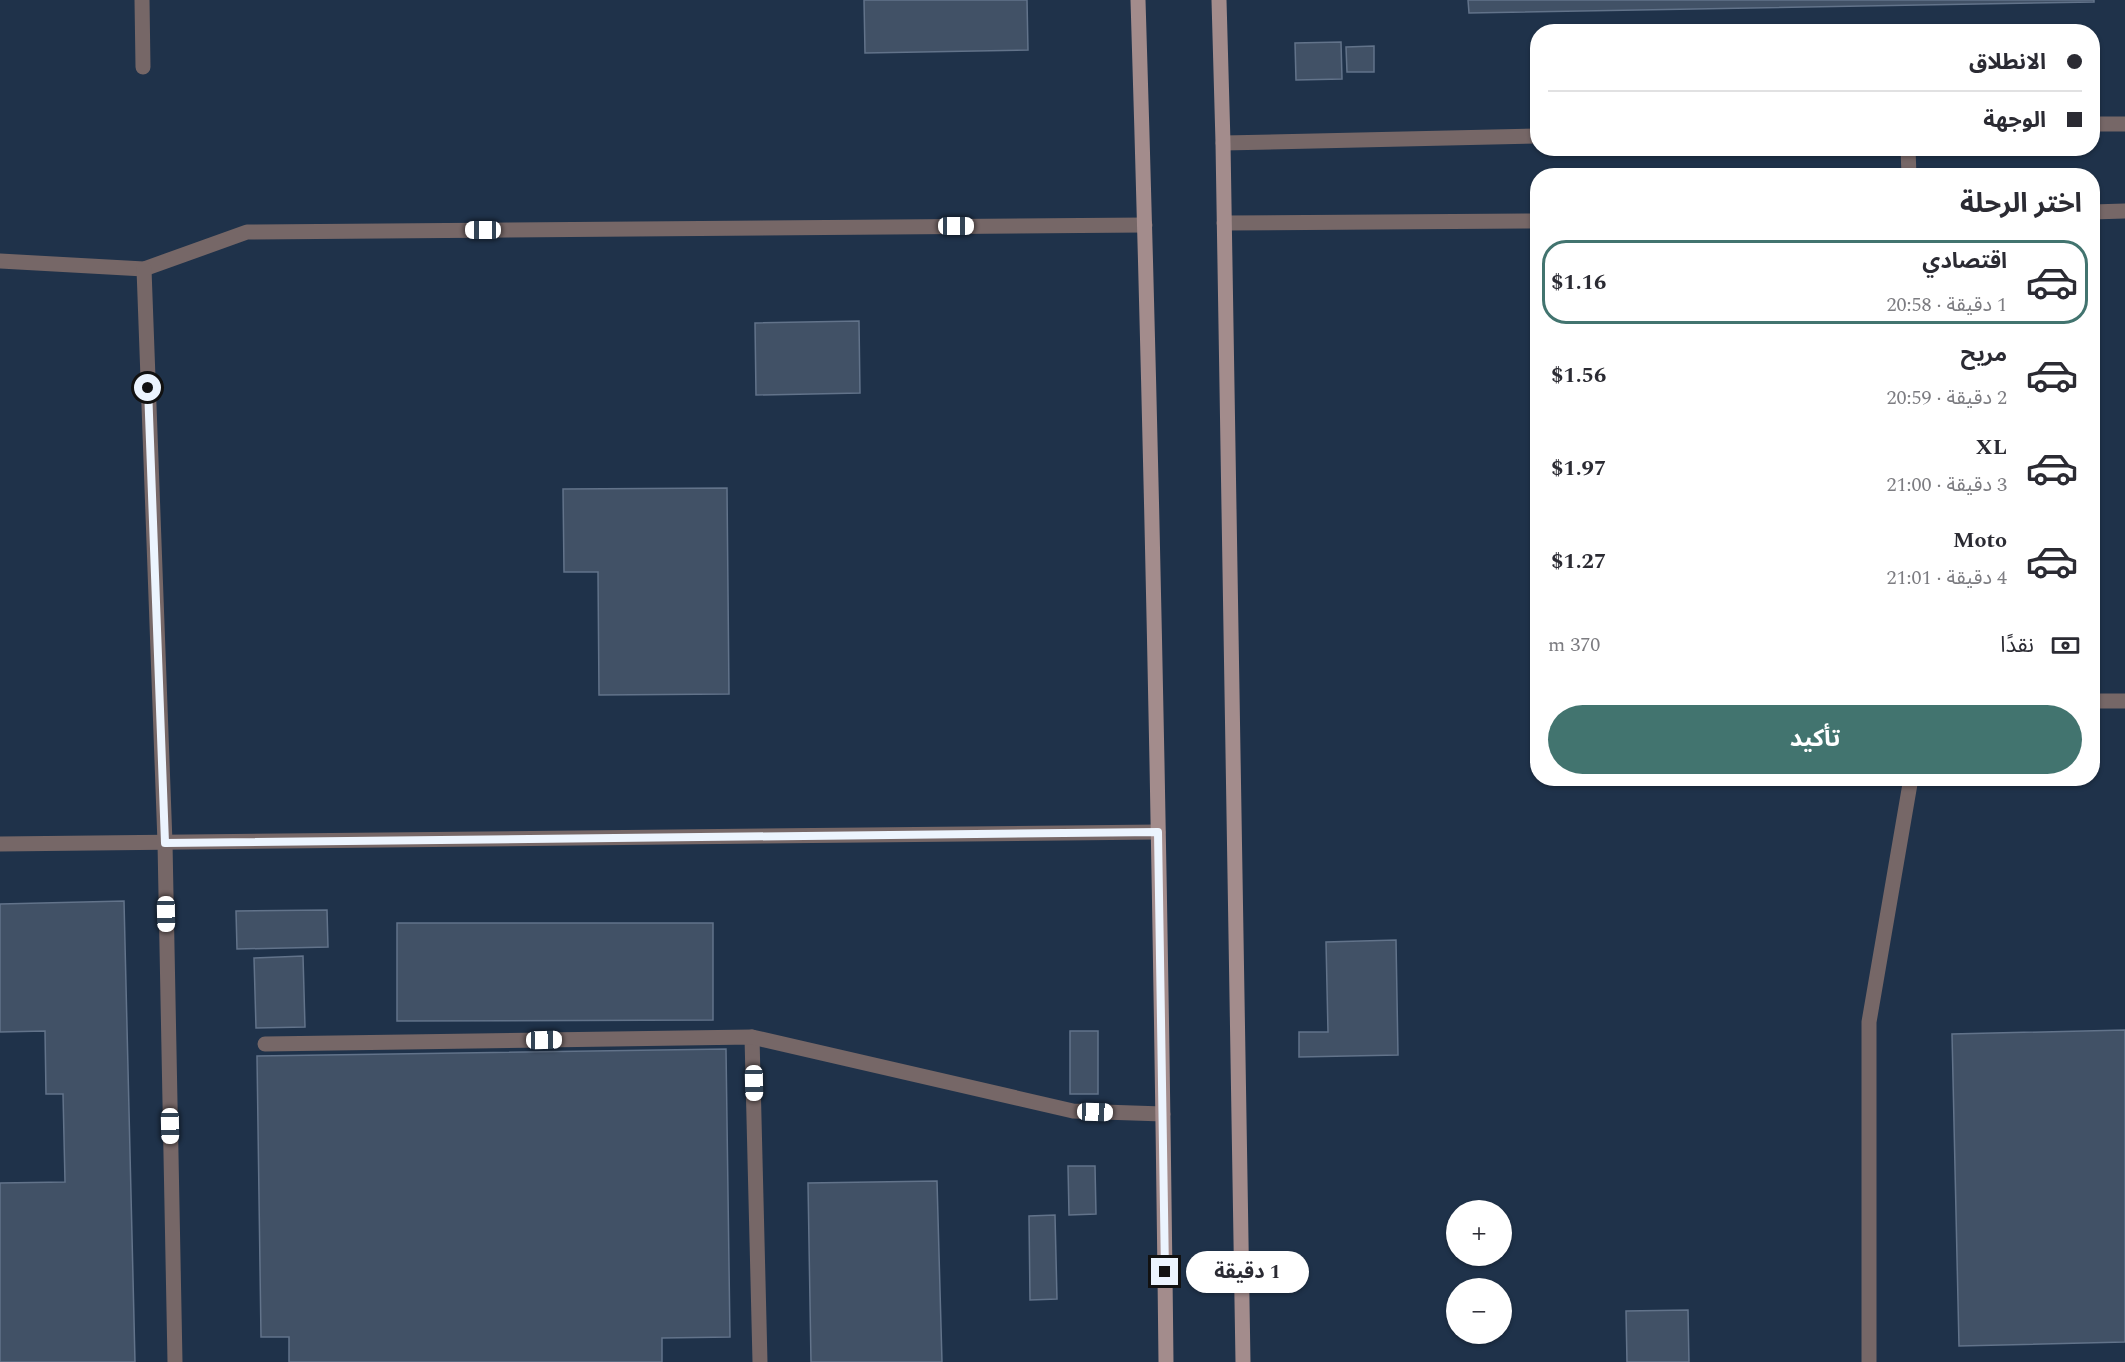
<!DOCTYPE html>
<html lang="ar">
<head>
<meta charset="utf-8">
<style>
	body { margin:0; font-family:Spectral,"Noto Sans Arabic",serif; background:#f7f7f7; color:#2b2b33; direction:rtl; height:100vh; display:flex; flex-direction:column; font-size:22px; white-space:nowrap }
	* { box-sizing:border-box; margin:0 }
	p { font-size:20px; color:#7c7c81 }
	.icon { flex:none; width:33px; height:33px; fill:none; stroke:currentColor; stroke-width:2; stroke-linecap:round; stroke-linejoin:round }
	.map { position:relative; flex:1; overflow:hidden; direction:ltr }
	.side { position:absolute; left:1530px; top:168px; width:570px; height:618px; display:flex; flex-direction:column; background:#fff; border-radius:24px; box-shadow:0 2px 4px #0004; direction:rtl }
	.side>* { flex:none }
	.hud { position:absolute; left:1530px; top:24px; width:570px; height:132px; border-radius:24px; box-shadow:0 2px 4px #0004; direction:rtl; display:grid; align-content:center; height:132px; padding:0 18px; background:#fff }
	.fabs { position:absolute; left:1446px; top:1200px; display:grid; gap:12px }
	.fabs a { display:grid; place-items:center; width:66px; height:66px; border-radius:50%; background:#fff; box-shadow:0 2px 4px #0004; font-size:30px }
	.end { position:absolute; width:27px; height:27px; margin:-14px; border:8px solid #ecf4fe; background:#111; box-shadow:0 0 0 3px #111 }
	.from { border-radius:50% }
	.bubble { position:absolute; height:42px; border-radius:21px; background:#fff; box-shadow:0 2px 4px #0004; font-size:20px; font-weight:700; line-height:42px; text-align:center; direction:rtl }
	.car { position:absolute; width:18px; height:36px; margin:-18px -9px; border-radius:8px; box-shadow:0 0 4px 2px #0007; background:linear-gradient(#fff 24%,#345 0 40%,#fff 0 76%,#345 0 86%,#fff 0) }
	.hud b { display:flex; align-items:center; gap:21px; height:57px; font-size:22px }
	.hud b+b { border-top:2px solid #e1e1e2 }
	.hud i { width:15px; height:15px; background:#2b2b33 }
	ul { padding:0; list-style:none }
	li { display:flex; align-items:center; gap:18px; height:84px; margin:0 12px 9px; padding:0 6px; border:3px solid transparent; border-radius:24px }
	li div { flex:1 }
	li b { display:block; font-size:22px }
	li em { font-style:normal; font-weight:700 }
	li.on { border-color:#42746f }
	li>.icon { width:54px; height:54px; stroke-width:1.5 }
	h2 { padding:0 18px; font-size:27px; line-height:72px }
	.pay { display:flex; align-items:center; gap:15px; height:66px; padding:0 18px; font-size:22px }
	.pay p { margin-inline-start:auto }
	.cta { display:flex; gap:12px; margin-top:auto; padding:12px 18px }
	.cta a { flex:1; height:69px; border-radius:36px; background:#42746f; color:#fff; font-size:24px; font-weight:700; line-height:69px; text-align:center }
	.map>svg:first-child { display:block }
	.built { fill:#1f324a; fill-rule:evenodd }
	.building { fill:#415166; stroke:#62738a; stroke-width:1.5 }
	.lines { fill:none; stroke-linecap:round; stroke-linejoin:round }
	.lane { stroke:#766767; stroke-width:15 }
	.street { stroke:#766767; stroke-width:15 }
	.secondary { stroke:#a38c8c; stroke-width:15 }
	.route { stroke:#ecf4fe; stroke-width:8 }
</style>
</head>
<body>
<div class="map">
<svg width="2125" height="1362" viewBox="0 0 2125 1362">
	<rect width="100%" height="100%" fill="#18273a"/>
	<path class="built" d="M0 0H2125V1362H0ZM1538 32H2092V148H1538ZM1538 176H2092V778H1538ZM1456 1210H1502V1256H1456ZM1456 1288H1502V1334H1456Z"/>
	<g class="building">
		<polygon points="864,0 1027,0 1028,50 865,53"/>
		<polygon points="1468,0 2094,0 2094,2 1469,13"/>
		<polygon points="1341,42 1342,79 1296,80 1295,43"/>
		<polygon points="1374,46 1374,72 1347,72 1346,47"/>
		<polygon points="859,321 860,393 756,395 755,323"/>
		<polygon points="727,488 729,694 599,695 598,572 564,572 563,489"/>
		<polygon points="124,901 135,1362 0,1362 0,1183 65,1182 63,1094 46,1094 45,1031 0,1032 0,904"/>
		<polygon points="327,910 328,947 237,949 236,911"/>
		<polygon points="397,923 713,923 713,1020 397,1021"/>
		<polygon points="1396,940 1398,1055 1299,1057 1299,1032 1328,1032 1326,942"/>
		<polygon points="303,956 305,1027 256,1028 254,958"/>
		<polygon points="2125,1030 2125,1342 1959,1346 1952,1034"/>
		<rect x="1070" y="1031" width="28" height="63"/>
		<polygon points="726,1049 730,1337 662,1338 662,1362 289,1362 289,1337 261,1337 257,1056"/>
		<polygon points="1068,1166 1095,1166 1096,1214 1069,1215"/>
		<polygon points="937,1181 942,1362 811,1362 808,1183"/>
		<polygon points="1055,1215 1057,1299 1030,1300 1029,1216"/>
		<polygon points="1688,1310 1689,1362 1627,1362 1626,1311"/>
	</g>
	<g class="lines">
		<g class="lane">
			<polyline points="1908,148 1909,176"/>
			<polyline points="2092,701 2125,701"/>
			<polyline points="1869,1362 1869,1022 1911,778"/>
		</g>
		<g class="street">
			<polyline points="142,0 143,67"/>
			<polyline points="2092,124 2125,124"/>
			<polyline points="1223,143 1538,136"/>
			<polyline points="2092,212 2125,211"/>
			<polyline points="1224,223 1538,221"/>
			<polyline points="0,261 144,269 247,232 1145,225"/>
			<polyline points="144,269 165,843 175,1362"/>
			<polyline points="0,844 1158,832"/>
			<polyline points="752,1037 760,1362"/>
			<polyline points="265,1044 752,1037 1073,1111 1163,1114"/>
		</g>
		<g class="secondary">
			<path d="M1138 0C1152 454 1161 908 1166 1362"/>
			<polyline points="1219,0 1223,143 1243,1362"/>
		</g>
	</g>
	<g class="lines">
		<polyline class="route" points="148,388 165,843 1158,832 1165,1272"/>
	</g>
</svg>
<div class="fabs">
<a>+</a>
<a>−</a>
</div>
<i class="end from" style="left:148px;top:388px"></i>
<i class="end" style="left:1165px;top:1272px"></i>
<div class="bubble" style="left:1186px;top:1251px;width:123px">1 دقيقة</div>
<i class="car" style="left:956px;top:226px;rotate:90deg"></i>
<i class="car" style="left:483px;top:230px;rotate:270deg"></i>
<i class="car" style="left:166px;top:914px;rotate:179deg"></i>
<i class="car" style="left:544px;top:1040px;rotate:89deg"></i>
<i class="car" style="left:754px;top:1083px;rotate:179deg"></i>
<i class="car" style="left:1095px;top:1112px;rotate:92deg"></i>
<i class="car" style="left:170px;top:1126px;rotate:179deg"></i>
<div class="hud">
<b><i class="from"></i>الانطلاق</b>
<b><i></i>الوجهة</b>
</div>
<section class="side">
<h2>اختر الرحلة</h2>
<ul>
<li class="on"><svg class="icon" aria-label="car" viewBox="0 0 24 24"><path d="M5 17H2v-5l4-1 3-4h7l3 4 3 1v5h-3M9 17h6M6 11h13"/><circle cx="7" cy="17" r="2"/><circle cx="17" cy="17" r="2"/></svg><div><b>اقتصادي</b><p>1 دقيقة · 20:58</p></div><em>$1.16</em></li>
<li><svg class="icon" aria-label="car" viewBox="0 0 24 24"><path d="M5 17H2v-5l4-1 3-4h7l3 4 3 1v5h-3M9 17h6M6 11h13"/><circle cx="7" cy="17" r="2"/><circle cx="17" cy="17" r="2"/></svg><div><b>مريح</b><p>2 دقيقة · 20:59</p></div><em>$1.56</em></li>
<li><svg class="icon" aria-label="car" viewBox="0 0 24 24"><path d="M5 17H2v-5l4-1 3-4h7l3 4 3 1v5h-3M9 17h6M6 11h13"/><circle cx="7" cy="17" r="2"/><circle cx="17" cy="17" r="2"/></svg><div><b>XL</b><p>3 دقيقة · 21:00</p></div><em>$1.97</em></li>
<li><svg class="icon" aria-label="car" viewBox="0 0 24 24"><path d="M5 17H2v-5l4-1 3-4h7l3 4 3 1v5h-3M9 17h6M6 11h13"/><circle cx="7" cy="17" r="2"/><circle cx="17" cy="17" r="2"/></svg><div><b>Moto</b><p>4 دقيقة · 21:01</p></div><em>$1.27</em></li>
</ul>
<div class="pay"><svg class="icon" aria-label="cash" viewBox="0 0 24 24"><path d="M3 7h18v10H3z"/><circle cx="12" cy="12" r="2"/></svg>نقدًا<p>370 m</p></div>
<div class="cta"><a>تأكيد</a></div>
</section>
</div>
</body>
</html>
